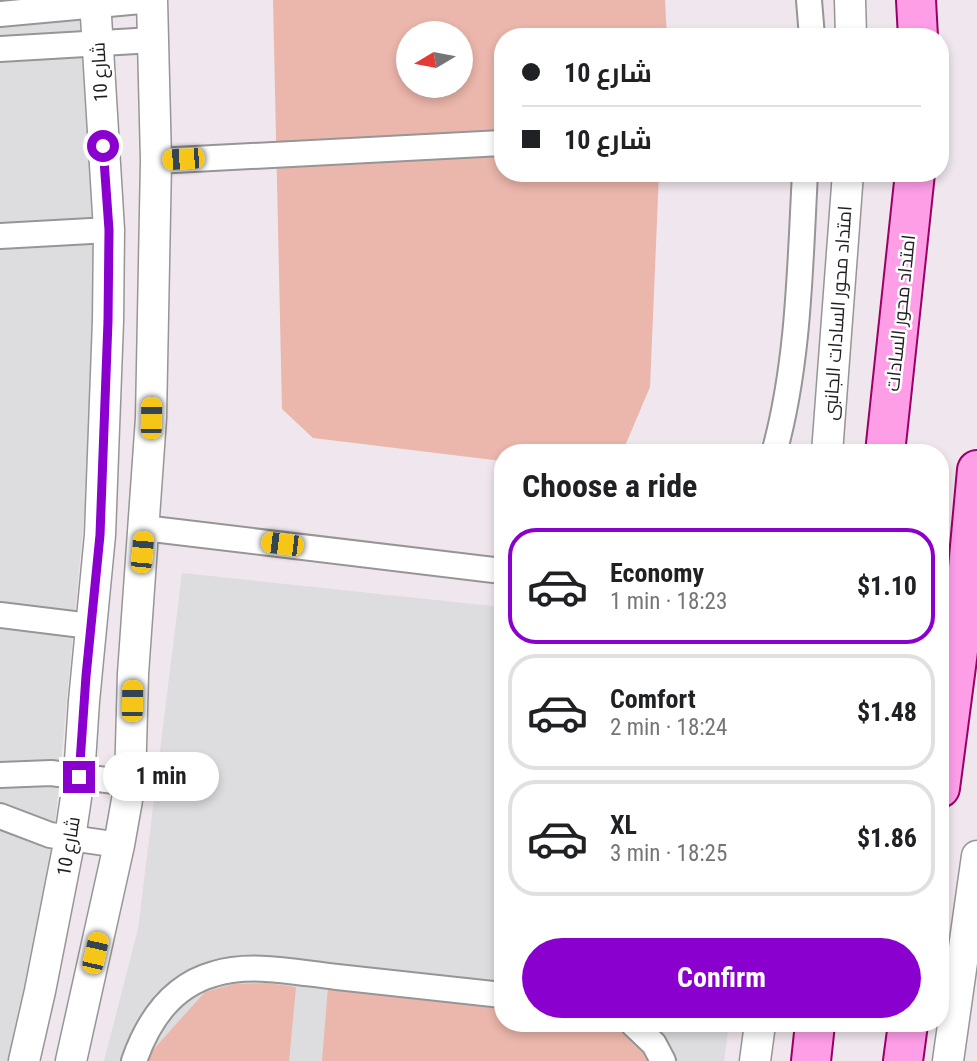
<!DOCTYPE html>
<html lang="en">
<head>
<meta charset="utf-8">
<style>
	body { margin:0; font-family:"Roboto Condensed",Cairo,sans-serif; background:#f6f6f6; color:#202124; height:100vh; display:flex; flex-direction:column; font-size:26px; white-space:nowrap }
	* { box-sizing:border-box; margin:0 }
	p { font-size:23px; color:#757577 }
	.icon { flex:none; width:38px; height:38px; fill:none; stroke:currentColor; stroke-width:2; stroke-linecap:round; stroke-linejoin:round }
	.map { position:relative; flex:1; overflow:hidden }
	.sheet { position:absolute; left:494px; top:444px; width:455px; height:588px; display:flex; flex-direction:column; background:#fff; border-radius:28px; box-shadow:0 4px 10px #0003 }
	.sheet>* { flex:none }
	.top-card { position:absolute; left:494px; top:28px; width:455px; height:154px; border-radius:28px; box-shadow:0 4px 10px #0003; display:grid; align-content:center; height:154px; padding:0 28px; background:#fff }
	.needle { width:46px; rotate:260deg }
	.controls { position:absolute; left:396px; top:21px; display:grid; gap:14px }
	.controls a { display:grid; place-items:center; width:77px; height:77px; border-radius:50%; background:#fff; box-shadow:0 4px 10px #0003; font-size:35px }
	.end { position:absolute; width:32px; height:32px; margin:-16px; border:9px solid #8a00cf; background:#fff; box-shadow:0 0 0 4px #fff }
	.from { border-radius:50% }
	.bubble { position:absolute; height:49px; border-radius:24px; background:#fff; box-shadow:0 4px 10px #0003; font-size:23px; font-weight:700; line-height:49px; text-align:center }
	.car { position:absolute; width:21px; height:42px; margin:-21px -10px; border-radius:9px; box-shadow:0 0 5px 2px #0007; background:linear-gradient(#f5c518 24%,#345 0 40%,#f5c518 0 76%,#345 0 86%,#f5c518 0) }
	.top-card b { display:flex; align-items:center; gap:24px; height:66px; font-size:26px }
	.top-card b+b { border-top:2px solid #e0e0e0 }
	.top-card i { width:18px; height:18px; background:#202124 }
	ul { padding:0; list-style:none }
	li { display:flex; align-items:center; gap:21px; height:116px; margin:0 14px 10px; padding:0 14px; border:4px solid #e0e0e0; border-radius:28px }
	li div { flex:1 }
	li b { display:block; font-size:26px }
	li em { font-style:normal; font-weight:700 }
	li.selected { border-color:#8a00cf }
	li>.icon { width:63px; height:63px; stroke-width:1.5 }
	h2 { padding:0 28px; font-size:32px; line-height:84px }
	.cta { display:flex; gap:14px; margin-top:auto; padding:14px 28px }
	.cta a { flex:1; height:80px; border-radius:42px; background:#8a00cf; color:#fff; font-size:28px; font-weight:700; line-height:80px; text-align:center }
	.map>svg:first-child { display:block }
	.residential { fill:#dddcde }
	.grass { fill:#ebb6ab; fill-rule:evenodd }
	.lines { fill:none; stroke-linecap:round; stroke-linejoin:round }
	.minor-casing { stroke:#969696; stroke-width:28 }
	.tertiary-casing { stroke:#969696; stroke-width:33 }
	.primary-casing { stroke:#9b0067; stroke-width:42 }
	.minor { stroke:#fff; stroke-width:24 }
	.tertiary { stroke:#fff; stroke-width:30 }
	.primary { stroke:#fd9ee7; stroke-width:38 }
	.route { stroke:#8a00cf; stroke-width:9 }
	.labels { text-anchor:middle; stroke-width:5; stroke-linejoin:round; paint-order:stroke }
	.street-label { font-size:19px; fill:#1f1f1f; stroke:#fff }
</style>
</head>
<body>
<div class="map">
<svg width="977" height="1061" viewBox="0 0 977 1061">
	<rect width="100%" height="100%" fill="#f0e6ed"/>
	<g class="residential">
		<polygon points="0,0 83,0 98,367 47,911 10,1061 0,1061"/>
		<polygon points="182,573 502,607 502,1024 729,1024 724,1061 104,1061 138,929"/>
	</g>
	<g class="grass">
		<path d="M273 0H665L667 37H502V173H659L650 387 622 453H502V461L313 438 282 409ZM408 33H460V86H408Z"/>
		<polygon points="268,983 296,987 289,1061 143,1061 205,992 234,984"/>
		<polygon points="328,987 502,1003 502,1024 620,1024 638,1044 650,1061 322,1061"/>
	</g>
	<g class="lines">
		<g class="minor-casing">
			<g id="minor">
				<polyline points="809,0 812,37"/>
				<polyline points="0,14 152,0"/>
				<polyline points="0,49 153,40"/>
				<polyline points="156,161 502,143"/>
				<polyline points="0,236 109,230"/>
				<path d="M774 453C799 363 800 266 805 173"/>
				<polyline points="144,528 502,571"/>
				<polyline points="0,615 90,626"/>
				<polyline points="0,775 51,773 130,783"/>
				<polyline points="0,816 50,835 119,845"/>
				<polyline points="633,1024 654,1044 663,1061"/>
				<path d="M134 1061C148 1021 171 986 214 974 252 962 298 973 337 977 392 983 447 989 502 995"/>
			</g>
		</g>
		<g class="tertiary-casing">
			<g id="tertiary">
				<polyline points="850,0 851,37"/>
				<polyline points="827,453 848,173"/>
				<polyline points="24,1061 40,991 70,838 79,777 84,701 100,535 108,321 109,230 95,0"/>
				<polyline points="71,1061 119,845 130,783 133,674 151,418 156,161 152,0"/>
				<polyline points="755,1061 760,1024"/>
				<polyline points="948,1061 977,856"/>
			</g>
		</g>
		<g class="primary-casing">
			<g id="primary">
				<polyline points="916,0 918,37"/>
				<polyline points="885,453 915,173"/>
				<polyline points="940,788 966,590 977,470"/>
				<polyline points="811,1061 815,1024"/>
				<polyline points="903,1061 908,1024"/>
			</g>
		</g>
		<use href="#minor" class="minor"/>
		<use href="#tertiary" class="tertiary"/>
		<use href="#primary" class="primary"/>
	</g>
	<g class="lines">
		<polyline class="route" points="79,777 86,676 100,535 108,321 109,230 103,146"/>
	</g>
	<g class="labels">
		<g class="street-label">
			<text transform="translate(99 72) rotate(-93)" y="7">شارع 10</text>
			<text transform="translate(837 313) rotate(-86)" y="7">امتداد محور السادات الجانبى</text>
			<text transform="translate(900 313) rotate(-84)" y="7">امتداد محور السادات</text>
			<text transform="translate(68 846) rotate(-80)" y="7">شارع 10</text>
		</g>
	</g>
</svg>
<div class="controls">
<a><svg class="needle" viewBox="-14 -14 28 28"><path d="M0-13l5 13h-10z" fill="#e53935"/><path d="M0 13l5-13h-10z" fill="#757577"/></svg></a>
</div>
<i class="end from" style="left:103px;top:146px"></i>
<i class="end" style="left:79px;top:777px"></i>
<div class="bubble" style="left:103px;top:752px;width:116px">1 min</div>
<i class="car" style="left:183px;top:159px;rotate:267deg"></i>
<i class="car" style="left:151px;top:418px;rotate:1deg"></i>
<i class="car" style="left:282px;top:544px;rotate:277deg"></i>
<i class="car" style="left:142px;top:552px;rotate:5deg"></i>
<i class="car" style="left:132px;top:701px;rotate:1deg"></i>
<i class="car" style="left:95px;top:953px;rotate:13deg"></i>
<div class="top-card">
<b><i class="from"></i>شارع 10</b>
<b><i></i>شارع 10</b>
</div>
<section class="sheet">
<h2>Choose a ride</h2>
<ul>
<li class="selected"><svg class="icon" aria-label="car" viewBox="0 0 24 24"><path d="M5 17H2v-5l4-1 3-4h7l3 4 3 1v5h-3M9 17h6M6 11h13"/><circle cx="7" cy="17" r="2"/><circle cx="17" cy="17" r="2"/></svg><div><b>Economy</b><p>1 min · 18:23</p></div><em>$1.10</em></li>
<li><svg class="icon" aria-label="car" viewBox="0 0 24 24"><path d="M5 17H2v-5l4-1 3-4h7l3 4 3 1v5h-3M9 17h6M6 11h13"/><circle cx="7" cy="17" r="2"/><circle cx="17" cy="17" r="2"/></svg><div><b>Comfort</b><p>2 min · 18:24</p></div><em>$1.48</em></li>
<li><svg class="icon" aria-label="car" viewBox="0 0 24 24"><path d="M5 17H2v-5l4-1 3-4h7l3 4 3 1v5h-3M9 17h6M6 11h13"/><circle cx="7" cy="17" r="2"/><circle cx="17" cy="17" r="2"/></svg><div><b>XL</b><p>3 min · 18:25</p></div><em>$1.86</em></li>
</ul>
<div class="cta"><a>Confirm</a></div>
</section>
</div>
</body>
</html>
